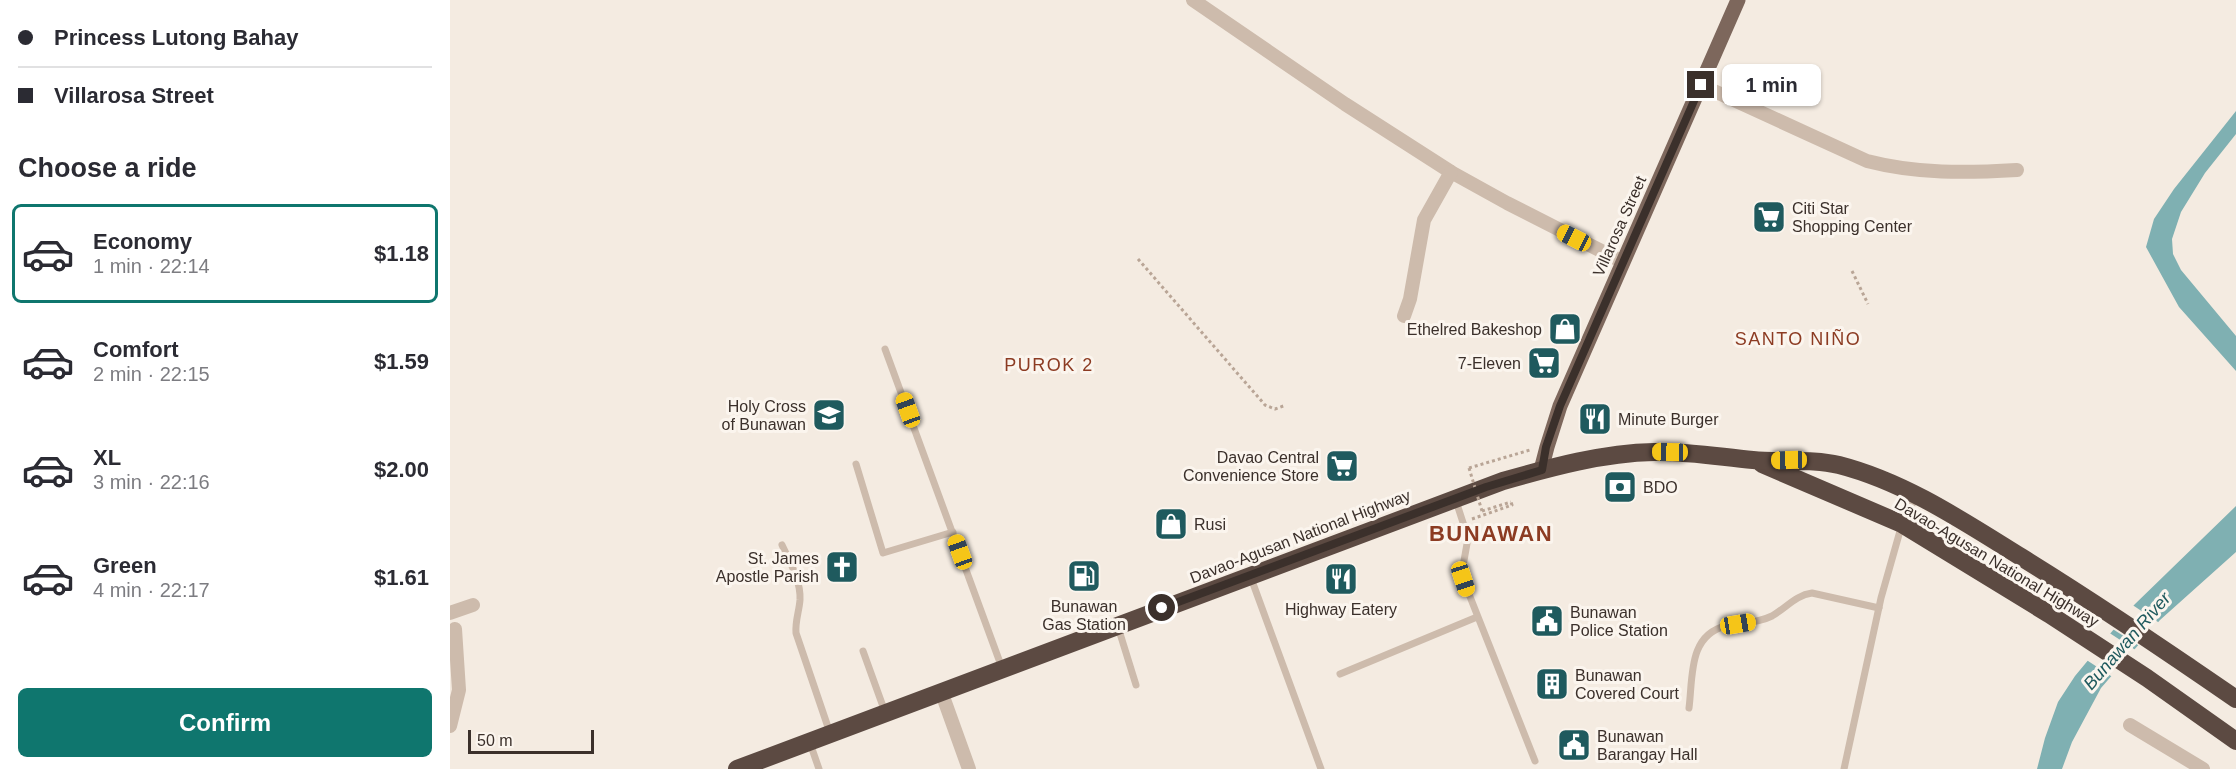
<!DOCTYPE html>
<html lang="en">
<head>
<meta charset="utf-8">
<style>
	body { margin:0; font-family:Arial,sans-serif; background:#f7f7f7; color:#2b2b33; height:100vh; display:flex; flex-direction:column; font-size:22px; white-space:nowrap }
	* { box-sizing:border-box; margin:0 }
	p { font-size:20px; color:#7c7c81 }
	.icon { flex:none; width:33px; height:33px; fill:none; stroke:currentColor; stroke-width:2; stroke-linecap:round; stroke-linejoin:round }
	.map { position:relative; flex:1; overflow:hidden }
	.sheet { display:flex; flex-direction:column; background:#fff; width:450px }
	.sheet>* { flex:none }
	.hud { display:grid; align-content:center; height:132px; padding:0 18px; background:#fff }
	.scale { position:absolute; left:18px; bottom:15px; width:126px; box-sizing:border-box; padding-left:6px; border:3px solid #3b302b; border-top:0; font-size:16px; line-height:21px; white-space:nowrap; color:#3b302b; -webkit-text-stroke:4px #fbf5ee; paint-order:stroke }
	.end { position:absolute; width:27px; height:27px; margin:-14px; border:8px solid #3b302b; background:#fff; box-shadow:0 0 0 3px #fff }
	.from { border-radius:50% }
	.bubble { position:absolute; height:42px; border-radius:9px; background:#fff; box-shadow:0 2px 4px #0004; font-size:20px; font-weight:600; line-height:42px; text-align:center }
	.car { position:absolute; width:18px; height:36px; margin:-18px -9px; border-radius:8px; box-shadow:0 0 4px 2px #0007; background:linear-gradient(#f5c518 24%,#345 0 40%,#f5c518 0 76%,#345 0 86%,#f5c518 0) }
	.hud b { display:flex; align-items:center; gap:21px; height:57px; font-size:22px }
	.hud b+b { border-top:2px solid #e1e1e2 }
	.hud i { width:15px; height:15px; background:#2b2b33 }
	ul { padding:0; list-style:none }
	li { display:flex; align-items:center; gap:18px; height:99px; margin:0 12px 9px; padding:0 6px; border:3px solid transparent; border-radius:9px }
	li div { flex:1 }
	li b { display:block; font-size:22px }
	li em { font-style:normal; font-weight:600 }
	li.on { border-color:#0f766e }
	li>.icon { width:54px; height:54px; stroke-width:1.5 }
	h2 { padding:0 18px; font-size:27px; line-height:72px }
	.primary-button { display:flex; gap:12px; margin-top:auto; padding:12px 18px }
	.primary-button a { flex:1; height:69px; border-radius:9px; background:#0f766e; color:#fff; font-size:24px; font-weight:600; line-height:69px; text-align:center }
	main { display:flex; flex:1; min-height:0 }
	.map>svg:first-child { display:block }
	.water { fill:#7fb0b2 }
	.pier { fill:#f4ebe1 }
	.lines { fill:none; stroke-linecap:round; stroke-linejoin:round }
	.path { stroke:#b9a596; stroke-width:3; stroke-dasharray:3 3; stroke-linecap:butt }
	.lane { stroke:#cdbbac; stroke-width:7 }
	.street { stroke:#cdbbac; stroke-width:14 }
	.primary { stroke:#7d675c; stroke-width:15 }
	.highway { stroke:#5c4a42; stroke-width:18 }
	.path-bridge { stroke:#b9a596; stroke-width:3; stroke-dasharray:3 3; stroke-linecap:butt }
	.route { stroke:#3b302b; stroke-width:8 }
	.labels { text-anchor:middle; stroke-width:6; stroke-linejoin:round; paint-order:stroke }
	.poi-label { font-size:16px; fill:#3b302b; stroke:#fbf5ee; text-anchor:start }
	.street-label { font-size:16px; fill:#3b302b; stroke:#fbf5ee }
	.neighbourhood-label { font-size:18px; letter-spacing:1.5px; fill:#8c3b22; stroke:#fbf5ee }
	.water-label { font-size:18px; font-style:italic; fill:#1f5a5e; stroke:#fbf5ee }
	.district-label { font-size:22px; font-weight:bold; letter-spacing:1.5px; fill:#8c3b22; stroke:#fbf5ee }
</style>
</head>
<body>
<main>
<section class="sheet">
<div class="hud">
<b><i class="from"></i>Princess Lutong Bahay</b>
<b><i></i>Villarosa Street</b>
</div>
<h2>Choose a ride</h2>
<ul>
<li class="on"><svg class="icon" aria-label="car" viewBox="0 0 24 24"><path d="M5 17H2v-5l4-1 3-4h7l3 4 3 1v5h-3M9 17h6M6 11h13"/><circle cx="7" cy="17" r="2"/><circle cx="17" cy="17" r="2"/></svg><div><b>Economy</b><p>1 min · 22:14</p></div><em>$1.18</em></li>
<li><svg class="icon" aria-label="car" viewBox="0 0 24 24"><path d="M5 17H2v-5l4-1 3-4h7l3 4 3 1v5h-3M9 17h6M6 11h13"/><circle cx="7" cy="17" r="2"/><circle cx="17" cy="17" r="2"/></svg><div><b>Comfort</b><p>2 min · 22:15</p></div><em>$1.59</em></li>
<li><svg class="icon" aria-label="car" viewBox="0 0 24 24"><path d="M5 17H2v-5l4-1 3-4h7l3 4 3 1v5h-3M9 17h6M6 11h13"/><circle cx="7" cy="17" r="2"/><circle cx="17" cy="17" r="2"/></svg><div><b>XL</b><p>3 min · 22:16</p></div><em>$2.00</em></li>
<li><svg class="icon" aria-label="car" viewBox="0 0 24 24"><path d="M5 17H2v-5l4-1 3-4h7l3 4 3 1v5h-3M9 17h6M6 11h13"/><circle cx="7" cy="17" r="2"/><circle cx="17" cy="17" r="2"/></svg><div><b>Green</b><p>4 min · 22:17</p></div><em>$1.61</em></li>
</ul>
<div class="primary-button"><a>Confirm</a></div>
</section>
<div class="map">
<svg width="1786" height="769" viewBox="0 0 1786 769">
	<rect width="100%" height="100%" fill="#f4ebe1"/>
	<g class="water">
		<polygon points="1786,111 1786,134 1755,173 1731,212 1722,239 1723,254 1731,270 1786,336 1786,371 1729,307 1696,247 1704,219 1724,189"/>
		<polygon points="1786,506 1786,552 1710,620 1651,688 1622,742 1612,769 1587,769 1595,738 1608,702 1625,676 1684,605"/>
	</g>
	<g class="pier">
		<polygon points="1681,604 1711,624 1691,647 1661,628"/>
		<polygon points="1658,632 1687,651 1664,678 1635,659"/>
	</g>
	<g class="lines">
		<g class="path">
			<polyline points="688,259 815,405 825,409 836,405"/>
			<polyline points="1402,271 1418,304"/>
			<polyline points="1019,468 1080,450"/>
			<polyline points="1032,511 1061,502"/>
			<polyline points="1022,519 1062,505 1061,502"/>
		</g>
		<g class="lane">
			<polyline points="435,349 552,668"/>
			<polyline points="406,464 433,553 503,532"/>
			<polyline points="1006,501 1018,538 1012,572 1013,579 1085,761"/>
			<path d="M332 545C340 562 351 581 350 600 349 612 345 621 346 633L380 733"/>
			<polyline points="801,578 871,769"/>
			<polyline points="668,627 686,685"/>
			<polyline points="413,651 435,712"/>
			<polyline points="890,674 1027,617"/>
			<path d="M1239 708C1243 677 1238 635 1276 626 1291 623 1308 623 1322 616 1336 608 1346 595 1362 593L1429 608"/>
			<polyline points="360,743 369,769"/>
			<polyline points="1394,769 1431,598 1452,524 1466,497"/>
		</g>
		<g class="street">
			<polyline points="743,0 895,104 1001,172 1057,203 1173,262"/>
			<path d="M1251 85 1417 161C1467 174 1516 173 1567 170"/>
			<polyline points="954,316 960,299 974,220 1001,172"/>
			<polyline points="0,613 23,605"/>
			<polyline points="491,691 519,769"/>
			<polyline points="1680,725 1753,769"/>
			<polyline points="0,726 9,690 5,629"/>
		</g>
		<polyline class="primary" points="1091,470 1097,447 1110,406 1288,0"/>
		<g class="highway">
			<polyline points="1312,464 1452,524 1599,614 1697,678 1786,741"/>
			<path d="M287 769 1053 481C1102 467 1153 453 1204 452 1238 451 1270 457 1303 460 1332 463 1361 458 1389 465 1455 482 1513 521 1571 557 1644 602 1715 650 1786 699"/>
		</g>
		<polyline class="path-bridge" points="1019,468 1032,511"/>
	</g>
	<g class="lines">
		<polyline class="route" points="712,608 1036,487 1092,470 1096,447 1110,406 1251,85"/>
	</g>
	<defs>
		<g id="supermarket-square" transform="scale(1.725)"><rect x="-9" y="-9" width="18" height="18" rx="4" fill="#1f5a5e" stroke="#fbf5ee"/><path d="M-6-5.5h2.5l.6 2H6L4.5 2H-2.5L-4.4-4H-6ZM-1.5 3.2a1.3 1.3 0 1 0 .1 0ZM3 3.2a1.3 1.3 0 1 0 .1 0Z" fill="#fff"/></g>
		<g id="shop-square" transform="scale(1.725)"><rect x="-9" y="-9" width="18" height="18" rx="4" fill="#1f5a5e" stroke="#fbf5ee"/><path d="M-5-2.5h2.3a2.7 3.5 0 0 1 5.4 0H5L5.5 6h-11ZM-1.5-2.5h3a1.5 2.3 0 0 0-3 0Z" fill="#fff"/></g>
		<g id="school-square" transform="scale(1.725)"><rect x="-9" y="-9" width="18" height="18" rx="4" fill="#1f5a5e" stroke="#fbf5ee"/><path d="M0-5L7-2L0 1L-7-2ZM-4 1L0 2.5L4 1V4Q0 6-4 4Z" fill="#fff"/></g>
		<g id="restaurant-square" transform="scale(1.725)"><rect x="-9" y="-9" width="18" height="18" rx="4" fill="#1f5a5e" stroke="#fbf5ee"/><path d="M-5-6h1v4h1v-4h1v4h1v-4h1v5L-1.5 .5V6h-2V.5L-5-1ZM5-6V6H3V1.5H1.5Q1.5-4 5-6Z" fill="#fff"/></g>
		<g id="bank-square" transform="scale(1.725)"><rect x="-9" y="-9" width="18" height="18" rx="4" fill="#1f5a5e" stroke="#fbf5ee"/><path d="M-6-4H6V4H-6ZM0-2.3a2.3 2.3 0 1 0 0 4.6a2.3 2.3 0 1 0 0-4.6Z" fill="#fff"/></g>
		<g id="church-square" transform="scale(1.725)"><rect x="-9" y="-9" width="18" height="18" rx="4" fill="#1f5a5e" stroke="#fbf5ee"/><path d="M-1.2-6h2.4v3.5h3.3v2.4h-3.3V6h-2.4V-.1h-3.3v-2.4h3.3Z" fill="#fff"/></g>
		<g id="fuel-square" transform="scale(1.725)"><rect x="-9" y="-9" width="18" height="18" rx="4" fill="#1f5a5e" stroke="#fbf5ee"/><path d="M-5.5-6h7V0h2V4h1.3V-2.5L3-4.5l.8-.8L6-3V5H2.5V1h-1V6h-7ZM-4.2-4.7v3.2H.2V-4.7Z" fill="#fff"/></g>
		<g id="civic-square" transform="scale(1.725)"><rect x="-9" y="-9" width="18" height="18" rx="4" fill="#1f5a5e" stroke="#fbf5ee"/><path d="M-.6-6.5H3V-4.5H.6V-3L4-1V1h2V6H-6V1h2V-1L-.6-3ZM-1.2 2.5V6h2.4V2.5Z" fill="#fff"/></g>
		<g id="building-square" transform="scale(1.725)"><rect x="-9" y="-9" width="18" height="18" rx="4" fill="#1f5a5e" stroke="#fbf5ee"/><path d="M-4-6H4V6H1V3H-1V6H-4ZM-2.5-4.3h1.7v1.8h-1.7ZM.8-4.3h1.7v1.8H.8ZM-2.5-1h1.7V.8h-1.7ZM.8-1h1.7V.8H.8Z" fill="#fff"/></g>
	</defs>
	<g fill-rule="evenodd">
		<use href="#supermarket-square" x="1319" y="217"/>
		<use href="#shop-square" x="1115" y="329"/>
		<use href="#supermarket-square" x="1094" y="363"/>
		<use href="#school-square" x="379" y="415"/>
		<use href="#restaurant-square" x="1145" y="419"/>
		<use href="#supermarket-square" x="892" y="466"/>
		<use href="#bank-square" x="1170" y="487"/>
		<use href="#shop-square" x="721" y="524"/>
		<use href="#church-square" x="392" y="567"/>
		<use href="#fuel-square" x="634" y="576"/>
		<use href="#restaurant-square" x="891" y="579"/>
		<use href="#civic-square" x="1097" y="621"/>
		<use href="#building-square" x="1102" y="684"/>
		<use href="#civic-square" x="1124" y="745"/>
	</g>
	<g class="labels">
		<g class="poi-label">
			<text x="1342" y="214">Citi Star<tspan x="1342" dy="18">Shopping Center</tspan></text>
			<text x="1092" y="335" text-anchor="end">Ethelred Bakeshop</text>
			<text x="1071" y="369" text-anchor="end">7-Eleven</text>
			<text x="356" y="412" text-anchor="end">Holy Cross<tspan x="356" dy="18">of Bunawan</tspan></text>
			<text x="1168" y="425">Minute Burger</text>
			<text x="869" y="463" text-anchor="end">Davao Central<tspan x="869" dy="18">Convenience Store</tspan></text>
			<text x="1193" y="493">BDO</text>
			<text x="744" y="530">Rusi</text>
			<text x="369" y="564" text-anchor="end">St. James<tspan x="369" dy="18">Apostle Parish</tspan></text>
			<text x="634" y="612" text-anchor="middle">Bunawan<tspan x="634" dy="18">Gas Station</tspan></text>
			<text x="891" y="615" text-anchor="middle">Highway Eatery</text>
			<text x="1120" y="618">Bunawan<tspan x="1120" dy="18">Police Station</tspan></text>
			<text x="1125" y="681">Bunawan<tspan x="1125" dy="18">Covered Court</tspan></text>
			<text x="1147" y="742">Bunawan<tspan x="1147" dy="18">Barangay Hall</tspan></text>
		</g>
		<g class="street-label">
			<text transform="translate(1169 226) rotate(-66)" y="6">Villarosa Street</text>
			<text transform="translate(850 536) rotate(-21)" y="6">Davao-Agusan National Highway</text>
			<text transform="translate(1547 562) rotate(31)" y="6">Davao-Agusan National Highway</text>
		</g>
		<g class="neighbourhood-label">
			<text x="1348" y="345">SANTO NIÑO</text>
			<text x="599" y="371">PUROK 2</text>
		</g>
		<g class="water-label">
			<text transform="translate(1677 641) rotate(-49)" y="6">Bunawan River</text>
		</g>
		<g class="district-label">
			<text x="1041" y="541">BUNAWAN</text>
		</g>
	</g>
</svg>
<div class="scale">50 m</div>
<i class="end from" style="left:712px;top:608px"></i>
<i class="end" style="left:1251px;top:85px"></i>
<div class="bubble" style="left:1272px;top:64px;width:99px">1 min</div>
<i class="car" style="left:1124px;top:238px;rotate:297deg"></i>
<i class="car" style="left:458px;top:410px;rotate:340deg"></i>
<i class="car" style="left:1220px;top:452px;rotate:271deg"></i>
<i class="car" style="left:1339px;top:460px;rotate:269deg"></i>
<i class="car" style="left:510px;top:552px;rotate:340deg"></i>
<i class="car" style="left:1013px;top:579px;rotate:162deg"></i>
<i class="car" style="left:1288px;top:624px;rotate:81deg"></i>
</div>
</main>
</body>
</html>
